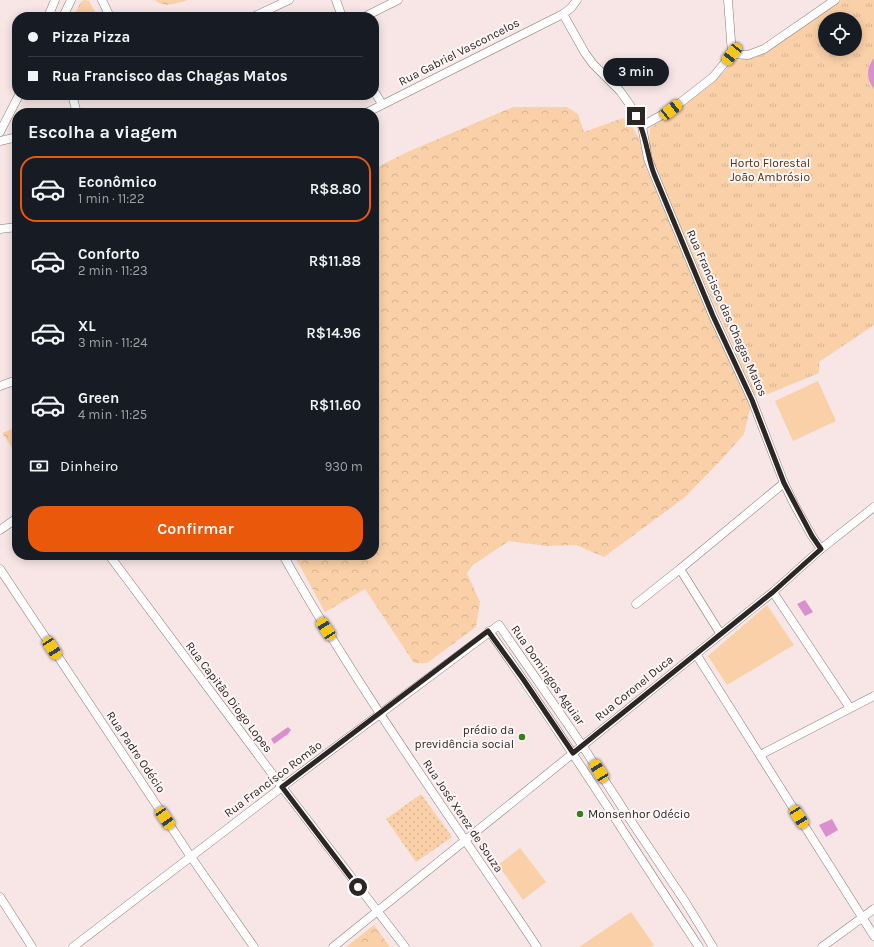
<!DOCTYPE html>
<html lang="pt">
<head>
<meta charset="utf-8">
<style>
	body { margin:0; font-family:Karla,sans-serif; background:#242831; color:#f1f3f6; height:100vh; display:flex; flex-direction:column; font-size:15px; white-space:nowrap }
	* { box-sizing:border-box; margin:0 }
	p { font-size:13px; color:#9ea1a6 }
	.icon { flex:none; width:22px; height:22px; fill:none; stroke:currentColor; stroke-width:2; stroke-linecap:round; stroke-linejoin:round }
	.map { position:relative; flex:1; overflow:hidden }
	.sheet { position:absolute; left:12px; top:108px; width:367px; height:452px; display:flex; flex-direction:column; background:#171b24; border-radius:16px; box-shadow:0 2px 10px #0003 }
	.sheet>* { flex:none }
	.top-card { position:absolute; left:12px; top:12px; width:367px; height:88px; border-radius:16px; box-shadow:0 2px 10px #0003; display:grid; align-content:center; height:88px; padding:0 16px; background:#171b24 }
	.fabs { position:absolute; left:818px; top:12px; display:grid; gap:8px }
	.fabs a { display:grid; place-items:center; width:44px; height:44px; border-radius:50%; background:#171b24; box-shadow:0 2px 10px #0003; font-size:20px }
	.end { position:absolute; width:18px; height:18px; margin:-9px; border:5px solid #2c2625; background:#fff; box-shadow:0 0 0 2px #fff }
	.from { border-radius:50% }
	.bubble { position:absolute; height:28px; border-radius:14px; background:#171b24; box-shadow:0 2px 10px #0003; font-size:13px; font-weight:600; line-height:28px; text-align:center }
	.car { position:absolute; width:12px; height:24px; margin:-12px -6px; border-radius:5px; box-shadow:0 0 3px 1px #0007; background:linear-gradient(#f5c518 24%,#345 0 40%,#f5c518 0 76%,#345 0 86%,#f5c518 0) }
	.top-card b { display:flex; align-items:center; gap:14px; height:38px; font-size:15px }
	.top-card b+b { border-top:1px solid #363941 }
	.top-card i { width:10px; height:10px; background:#f1f3f6 }
	ul { padding:0; list-style:none }
	li { display:flex; align-items:center; gap:12px; height:66px; margin:0 8px 6px; padding:0 8px; border:2px solid transparent; border-radius:16px }
	li div { flex:1 }
	li b { display:block; font-size:15px }
	li em { font-style:normal; font-weight:600 }
	li.on { border-color:#ea580c }
	li>.icon { width:36px; height:36px; stroke-width:1.5 }
	h2 { padding:0 16px; font-size:18px; line-height:48px }
	.pay { display:flex; align-items:center; gap:10px; height:44px; padding:0 16px; font-size:15px }
	.pay p { margin-inline-start:auto }
	.button { display:flex; gap:8px; margin-top:auto; padding:8px 16px }
	.button a { flex:1; height:46px; border-radius:16px; background:#ea580c; color:#fff; font-size:16px; font-weight:600; line-height:46px; text-align:center }
	.map>svg:first-child { display:block }
	.grass { fill:url(#grass-dots) }
	.forest { fill:url(#forest-crowns) }
	.park { fill:url(#park-tufts); fill-rule:evenodd }
	.pitch { fill:#f9d0a7 }
	.water { fill:#da8fcf }
	.lines { fill:none; stroke-linecap:round; stroke-linejoin:round }
	.street-casing { stroke:#8c7c7c; stroke-width:9 }
	.street { stroke:#fff; stroke-width:8 }
	.route { stroke:#2c2625; stroke-width:5 }
	.poi-dot { fill:#3a7d1f; stroke:#fef6f6; stroke-width:1.5 }
	.labels { text-anchor:middle; stroke-width:4; stroke-linejoin:round; paint-order:stroke }
	.street-label { font-size:12px; fill:#2c2625; stroke:#fef6f6 }
	.park-label { font-size:12px; fill:#513514; stroke:#fef6f6 }
	.poi-label { font-size:12px; fill:#2c2625; stroke:#fef6f6; text-anchor:end }
</style>
</head>
<body>
<div class="map">
<svg width="874" height="947" viewBox="0 0 874 947">
	<defs>
		<pattern id="grass-dots" width="8" height="8" patternUnits="userSpaceOnUse"><rect width="8" height="8" fill="#f9d0a7"/><path d="M2 2h.1M6 6h.1" fill="none" stroke="#d6b290" stroke-width="1.8" stroke-linecap="round"/></pattern>
		<pattern id="forest-crowns" width="20" height="18" patternUnits="userSpaceOnUse"><rect width="20" height="18" fill="#f9d0a7"/><path d="M2 6a3 3 0 1 1 6 0M12 15a3 3 0 1 1 6 0" fill="none" stroke="#d6b290"/></pattern>
		<pattern id="park-tufts" width="24" height="20" patternUnits="userSpaceOnUse"><rect width="24" height="20" fill="#f9d0a7"/><path d="M3 7l-1-3M5 7V3M7 7l1-3M15 17l-1-3M17 17v-4M19 17l1-3" fill="none" stroke="#d6b290"/></pattern>
	</defs>
	<rect width="100%" height="100%" fill="#f8e6e6"/>
	<polygon class="grass" points="421,794 452,837 416,862 386,819"/>
	<g class="forest">
		<path d="M155 0H188C177 3 164 9 155 0Z"/>
		<polygon points="513,107 567,107 578,114 584,132 623,118 631,125 640,140 646,168 694,280 752,400 744,434 722,459 684,498 604,557 576,545 547,546 509,541 473,565 467,573 480,602 476,627 427,663 414,663 365,589 325,612 294,555 374,555 374,169 405,153"/>
		<polygon points="17,427 17,455 2,433"/>
		<polygon points="374,925 390,947 346,947"/>
	</g>
	<g class="park">
		<polygon points="85,0 89,1 98,17 73,17 81,2"/>
		<path d="M841 0H874V58L869 64V84L874 89V325L819 362V373L768 394 755 395 698 268 654 164 649 144 650 128 683 106 714 82 734 61 758 56ZM825 19H855V49H825Z"/>
	</g>
	<g class="pitch">
		<polygon points="818,381 836,421 793,441 775,401"/>
		<polygon points="767,605 794,645 727,685 708,656"/>
		<polygon points="520,848 546,882 523,900 498,865"/>
		<polygon points="631,912 654,945 651,947 579,947"/>
	</g>
	<g class="water">
		<path d="M874 58V89C866 80 866 67 874 58Z"/>
		<polygon points="805,600 813,612 805,616 797,604"/>
		<polygon points="288,727 291,730 288,734 274,744 271,739"/>
		<polygon points="832,819 838,830 826,837 819,825"/>
	</g>
	<g class="lines">
		<g class="street-casing">
			<g id="street">
				<polyline points="102,0 110,17"/>
				<polyline points="336,0 342,17"/>
				<polyline points="728,0 732,54"/>
				<polyline points="563,14 585,53 593,64 620,91 630,105 642,126 648,159 654,174 713,316 752,400 784,483 794,504 812,536 821,549"/>
				<polyline points="48,17 55,0"/>
				<polyline points="63,17 71,0"/>
				<polyline points="253,17 289,0"/>
				<polyline points="364,17 398,0"/>
				<polyline points="374,91 382,104"/>
				<polyline points="72,95 77,113"/>
				<polyline points="366,113 563,14 571,8 577,0"/>
				<polyline points="642,126 671,110 713,77 732,54 748,55 764,49 835,0"/>
				<polyline points="0,132 19,95"/>
				<polyline points="0,141 17,137"/>
				<polyline points="0,229 17,227"/>
				<polyline points="0,386 17,380"/>
				<polyline points="0,530 17,518"/>
				<polyline points="109,555 282,787 405,947"/>
				<path d="M283 555C359 691 451 817 537 947"/>
				<polyline points="0,569 191,857 254,947"/>
				<polyline points="773,592 850,708"/>
				<polyline points="636,604 680,569"/>
				<path d="M489 631C563 734 629 842 699 947"/>
				<polyline points="720,633 680,569 784,483"/>
				<polyline points="696,654 874,936"/>
				<polyline points="760,755 874,696"/>
				<polyline points="0,897 32,947"/>
				<polyline points="73,947 282,787 499,625 582,745 627,815 686,903 713,947"/>
				<polyline points="333,947 773,592 821,549 874,507"/>
				<polyline points="822,947 874,909"/>
			</g>
		</g>
		<use href="#street" class="street"/>
	</g>
	<g class="lines">
		<path class="route" d="M358 887 282 787 488 631 523 679 573 753 773 592 821 549 812 536 784 483 752 400 713 316 654 174C647 155 646 133 636 116"/>
	</g>
	<g class="poi-dot">
		<circle cx="522" cy="737" r="4"/>
		<circle cx="580" cy="814" r="4"/>
	</g>
	<g class="labels">
		<g class="street-label">
			<text transform="translate(459 52) rotate(-27)" y="4">Rua Gabriel Vasconcelos</text>
			<text transform="translate(727 313) rotate(66)" y="4">Rua Francisco das Chagas Matos</text>
			<text transform="translate(548 675) rotate(55)" y="4">Rua Domingos Aguiar</text>
			<text transform="translate(634 688) rotate(-39)" y="4">Rua Coronel Duca</text>
			<text transform="translate(229 697) rotate(53)" y="4">Rua Capitão Diogo Lopes</text>
			<text transform="translate(136 752) rotate(56)" y="4">Rua Padre Odécio</text>
			<text transform="translate(273 779) rotate(-37)" y="4">Rua Francisco Romão</text>
			<text transform="translate(463 816) rotate(56)" y="4">Rua José Xerez de Souza</text>
		</g>
		<g class="park-label">
			<text x="770" y="167">Horto Florestal<tspan x="770" dy="14">João Ambrósio</tspan></text>
		</g>
		<g class="poi-label">
			<text x="514" y="734">prédio da<tspan x="514" dy="14">previdência social</tspan></text>
			<text x="588" y="818" text-anchor="start">Monsenhor Odécio</text>
		</g>
	</g>
</svg>
<div class="fabs">
<a><svg class="icon" aria-label="locate" viewBox="0 0 24 24"><circle cx="12" cy="12" r="6"/><path d="M12 2v4M12 18v4M2 12h4M18 12h4"/></svg></a>
</div>
<i class="end from" style="left:358px;top:887px"></i>
<i class="end" style="left:636px;top:116px"></i>
<div class="bubble" style="left:603px;top:58px;width:66px">3 min</div>
<i class="car" style="left:732px;top:54px;rotate:218deg"></i>
<i class="car" style="left:671px;top:110px;rotate:52deg"></i>
<i class="car" style="left:326px;top:629px;rotate:327deg"></i>
<i class="car" style="left:52px;top:648px;rotate:147deg"></i>
<i class="car" style="left:599px;top:771px;rotate:328deg"></i>
<i class="car" style="left:799px;top:817px;rotate:148deg"></i>
<i class="car" style="left:165px;top:818px;rotate:146deg"></i>
<div class="top-card">
<b><i class="from"></i>Pizza Pizza</b>
<b><i></i>Rua Francisco das Chagas Matos</b>
</div>
<section class="sheet">
<h2>Escolha a viagem</h2>
<ul>
<li class="on"><svg class="icon" aria-label="car" viewBox="0 0 24 24"><path d="M5 17H2v-5l4-1 3-4h7l3 4 3 1v5h-3M9 17h6M6 11h13"/><circle cx="7" cy="17" r="2"/><circle cx="17" cy="17" r="2"/></svg><div><b>Econômico</b><p>1 min · 11:22</p></div><em>R$8.80</em></li>
<li><svg class="icon" aria-label="car" viewBox="0 0 24 24"><path d="M5 17H2v-5l4-1 3-4h7l3 4 3 1v5h-3M9 17h6M6 11h13"/><circle cx="7" cy="17" r="2"/><circle cx="17" cy="17" r="2"/></svg><div><b>Conforto</b><p>2 min · 11:23</p></div><em>R$11.88</em></li>
<li><svg class="icon" aria-label="car" viewBox="0 0 24 24"><path d="M5 17H2v-5l4-1 3-4h7l3 4 3 1v5h-3M9 17h6M6 11h13"/><circle cx="7" cy="17" r="2"/><circle cx="17" cy="17" r="2"/></svg><div><b>XL</b><p>3 min · 11:24</p></div><em>R$14.96</em></li>
<li><svg class="icon" aria-label="car" viewBox="0 0 24 24"><path d="M5 17H2v-5l4-1 3-4h7l3 4 3 1v5h-3M9 17h6M6 11h13"/><circle cx="7" cy="17" r="2"/><circle cx="17" cy="17" r="2"/></svg><div><b>Green</b><p>4 min · 11:25</p></div><em>R$11.60</em></li>
</ul>
<div class="pay"><svg class="icon" aria-label="cash" viewBox="0 0 24 24"><path d="M3 7h18v10H3z"/><circle cx="12" cy="12" r="2"/></svg>Dinheiro<p>930 m</p></div>
<div class="button"><a>Confirmar</a></div>
</section>
</div>
</body>
</html>
